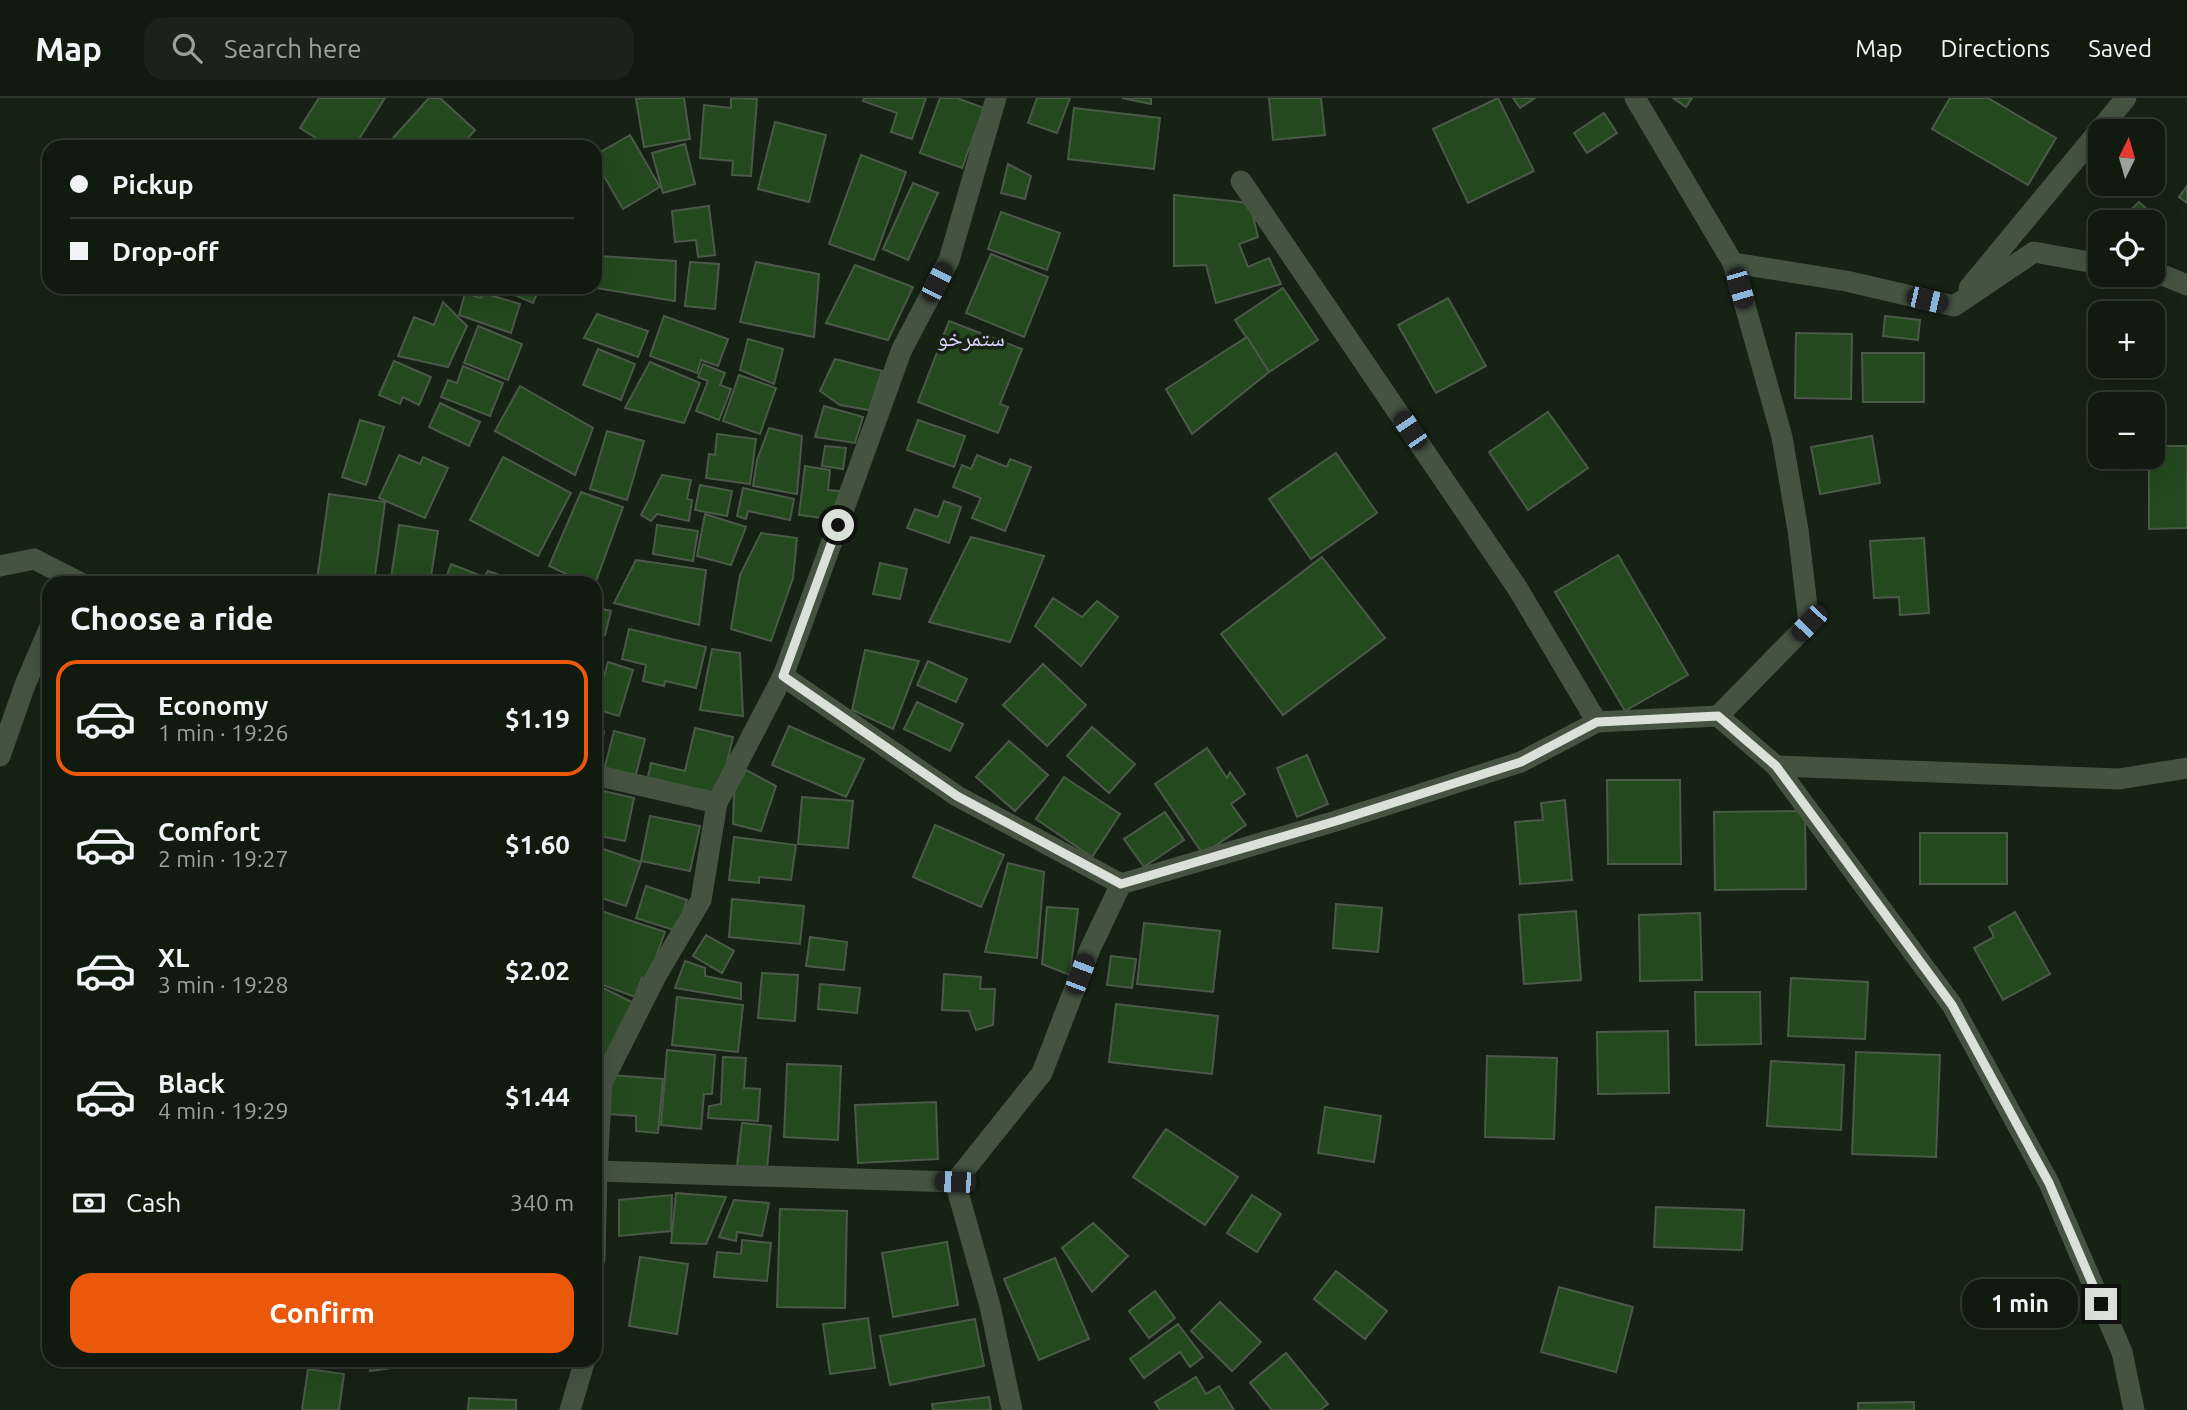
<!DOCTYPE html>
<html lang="en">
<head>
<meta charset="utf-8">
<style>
	body { margin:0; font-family:Ubuntu,"Noto Naskh Arabic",sans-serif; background:#192318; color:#f1f3f6; height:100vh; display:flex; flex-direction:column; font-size:26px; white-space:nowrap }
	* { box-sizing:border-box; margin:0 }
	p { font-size:23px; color:#9ca19e }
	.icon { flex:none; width:38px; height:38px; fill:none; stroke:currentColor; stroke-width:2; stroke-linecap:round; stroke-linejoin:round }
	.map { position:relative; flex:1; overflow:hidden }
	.details { position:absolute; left:42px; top:478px; width:560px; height:791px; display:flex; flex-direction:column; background:#101a0f; border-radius:21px; box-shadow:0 7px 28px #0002,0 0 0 2px #30382f }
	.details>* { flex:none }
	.hud { position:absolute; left:42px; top:42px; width:560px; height:154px; border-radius:21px; box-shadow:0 7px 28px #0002,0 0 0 2px #30382f; display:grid; align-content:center; height:154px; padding:0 28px; background:#101a0f }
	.needle { width:46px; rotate:5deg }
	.tools { position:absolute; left:2088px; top:21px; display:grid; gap:14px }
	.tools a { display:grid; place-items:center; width:77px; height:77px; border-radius:14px; background:#101a0f; box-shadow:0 7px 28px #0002,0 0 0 2px #30382f; font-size:35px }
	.end { position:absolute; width:32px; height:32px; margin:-16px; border:9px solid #d9e1d8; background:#111; box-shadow:0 0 0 4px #111 }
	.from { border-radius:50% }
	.bubble { position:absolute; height:49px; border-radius:21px; background:#101a0f; box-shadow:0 7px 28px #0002,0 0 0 2px #30382f; font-size:23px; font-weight:700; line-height:49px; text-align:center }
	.car { position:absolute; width:21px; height:42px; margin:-21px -10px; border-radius:9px; box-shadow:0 0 5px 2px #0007; background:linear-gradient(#222 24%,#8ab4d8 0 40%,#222 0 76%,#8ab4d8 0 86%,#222 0) }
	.hud b { display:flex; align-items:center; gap:24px; height:66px; font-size:26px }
	.hud b+b { border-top:2px solid #30382f }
	.hud i { width:18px; height:18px; background:#f1f3f6 }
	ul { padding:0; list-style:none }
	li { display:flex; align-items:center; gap:21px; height:116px; margin:0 14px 10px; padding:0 14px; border:4px solid transparent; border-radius:21px }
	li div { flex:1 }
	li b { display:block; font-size:26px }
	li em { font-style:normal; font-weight:700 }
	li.selected { border-color:#ea580c }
	li>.icon { width:63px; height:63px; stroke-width:1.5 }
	h2 { padding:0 28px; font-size:32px; line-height:84px }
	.pay { display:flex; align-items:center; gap:18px; height:77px; padding:0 28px; font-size:26px }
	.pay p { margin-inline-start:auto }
	.button { display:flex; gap:14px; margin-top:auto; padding:14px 28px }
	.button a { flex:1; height:80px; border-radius:21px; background:#ea580c; color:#fff; font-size:28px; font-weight:700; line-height:80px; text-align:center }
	header { display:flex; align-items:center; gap:42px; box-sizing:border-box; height:98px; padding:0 35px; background:#101a0f; border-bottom:2px solid #30382f }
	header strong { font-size:33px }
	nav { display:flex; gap:38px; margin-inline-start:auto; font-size:24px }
	.search { width:490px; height:63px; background:#192318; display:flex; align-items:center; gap:18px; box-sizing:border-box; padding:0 24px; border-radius:21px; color:#9ca19e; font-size:26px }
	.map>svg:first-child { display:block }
	.building { fill:#24491e; stroke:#4b5949; stroke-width:2 }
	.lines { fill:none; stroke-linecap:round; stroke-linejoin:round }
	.minor { stroke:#445441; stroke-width:21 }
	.route { stroke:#d9e1d8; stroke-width:9 }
	.labels { text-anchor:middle; stroke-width:7; stroke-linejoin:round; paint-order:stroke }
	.quarter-label { font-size:23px; fill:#d9d2fe; stroke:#162214 }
</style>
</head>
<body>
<header>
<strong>Map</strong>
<div class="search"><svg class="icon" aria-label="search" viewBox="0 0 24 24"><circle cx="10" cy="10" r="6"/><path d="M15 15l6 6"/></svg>Search here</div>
<nav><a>Map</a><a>Directions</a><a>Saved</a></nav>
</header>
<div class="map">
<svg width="2187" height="1312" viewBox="0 0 2187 1312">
	<rect width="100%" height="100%" fill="#162214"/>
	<g class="building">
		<polygon points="319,0 385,0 354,49 330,49 300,30"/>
		<polygon points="429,0 440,0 475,32 460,49 403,49 393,40"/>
		<polygon points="645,0 684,0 690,41 644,49 636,1"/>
		<polygon points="731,0 757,1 751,78 732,77 733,63 700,60 704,7 731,10"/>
		<polygon points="864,0 926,0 912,41 891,34 897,15 863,3"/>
		<polygon points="940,0 957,0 984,10 962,70 920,55"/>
		<polygon points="1037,0 1070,0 1057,35 1028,25"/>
		<polygon points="1122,0 1151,0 1151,6"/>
		<polygon points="1269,0 1321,0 1325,37 1273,42"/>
		<polygon points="1498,0 1534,73 1468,105 1433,31"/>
		<polygon points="1513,0 1535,0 1520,10"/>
		<polygon points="1673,0 1692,0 1686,9"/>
		<polygon points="1950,0 1988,0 2056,40 2028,87 1932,31"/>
		<polygon points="1074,10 1160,20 1154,71 1068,61"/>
		<polygon points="1604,15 1617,35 1587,55 1574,35"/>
		<polygon points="775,24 826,37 809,104 758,91"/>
		<polygon points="2140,32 2165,33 2163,62 2152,62 2152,33"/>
		<polygon points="630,37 660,89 623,111 595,63 595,57"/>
		<polygon points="685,46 695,86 663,95 652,55"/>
		<polygon points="861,57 906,74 874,162 829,146"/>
		<polygon points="1008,66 1031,78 1025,101 1001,95"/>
		<polygon points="913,85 938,95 908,162 883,151"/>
		<polygon points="2187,88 2187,105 2179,99"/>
		<polygon points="1174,97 1250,105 1258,139 1239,146 1248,169 1269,160 1281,186 1216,205 1206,167 1174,168"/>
		<polygon points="2139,104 2161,124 2152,133 2152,124 2119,124"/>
		<polygon points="709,108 715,157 698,159 696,142 675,144 672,113"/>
		<polygon points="1001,114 1060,135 1047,172 988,151"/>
		<polygon points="991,156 1048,179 1024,239 966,215"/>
		<polygon points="599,158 676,163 675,203 596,190"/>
		<polygon points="690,164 719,166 715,211 685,208"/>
		<polygon points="756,164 819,176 814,239 740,224"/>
		<polygon points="855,167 913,189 888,242 826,225"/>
		<polygon points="510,189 540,189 533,205 508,194"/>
		<polygon points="1283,190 1318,242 1269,274 1235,222"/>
		<polygon points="465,195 481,200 483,195 520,206 511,235 459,217"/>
		<polygon points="1448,200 1486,268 1436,295 1398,227"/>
		<polygon points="443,204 467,228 448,269 398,258 414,219 434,227"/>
		<polygon points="597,216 648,233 638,259 584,240"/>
		<polygon points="664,218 728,241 718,268 701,262 697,275 650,258"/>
		<polygon points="1885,218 1920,222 1918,242 1883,238"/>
		<polygon points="949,223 1022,251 1000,306 1008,309 998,335 918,304"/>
		<polygon points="478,228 522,246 508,282 464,265"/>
		<polygon points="1796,235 1852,236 1851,301 1795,300"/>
		<polygon points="1247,239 1269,274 1192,336 1166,291"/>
		<polygon points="748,241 783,251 774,286 740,272"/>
		<polygon points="598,251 635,266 621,302 583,287"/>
		<polygon points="1862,255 1924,255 1924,304 1863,304"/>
		<polygon points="835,261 882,273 869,312 840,307 820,293"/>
		<polygon points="394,263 431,279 419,307 403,299 400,306 379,297"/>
		<polygon points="650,264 700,285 684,325 625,310"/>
		<polygon points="703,266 725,275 720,287 731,291 719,322 696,313 708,283 698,279"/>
		<polygon points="463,268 503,285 490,318 441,299 448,282 457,285"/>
		<polygon points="739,277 776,290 760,336 723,323"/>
		<polygon points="520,288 593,330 575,377 495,333"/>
		<polygon points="440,305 480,324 469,348 429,329"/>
		<polygon points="824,308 863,319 855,345 815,339"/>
		<polygon points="1548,314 1588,370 1528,412 1489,354"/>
		<polygon points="360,322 384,329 366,387 342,379"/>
		<polygon points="918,322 965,338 954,369 907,352"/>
		<polygon points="769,330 802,338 797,396 753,388 757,362"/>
		<polygon points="607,333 644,343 627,402 590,391"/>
		<polygon points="717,336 756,341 750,386 706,380 709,356 715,357"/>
		<polygon points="1872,338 1880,385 1820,396 1811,349"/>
		<polygon points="825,348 846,350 843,371 822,368"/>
		<polygon points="2152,348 2187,348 2187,430 2149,431 2149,359 2152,359"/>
		<polygon points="1336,355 1377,415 1311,461 1269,401"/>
		<polygon points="399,357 420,366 423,359 448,370 425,420 379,400"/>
		<polygon points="977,357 1007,369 1010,361 1031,369 1005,433 972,420 981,400 953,389 962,367 971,371"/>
		<polygon points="503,359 571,395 538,458 470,422"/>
		<polygon points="805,368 830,372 828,392 840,393 836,422 799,417"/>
		<polygon points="662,377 691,382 687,401 692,402 689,423 657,416 651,423 641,417"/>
		<polygon points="700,387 732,393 727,418 695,412"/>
		<polygon points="743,390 794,401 790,422 748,413 746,421 737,418"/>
		<polygon points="581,394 623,409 595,486 586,485 549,468"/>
		<polygon points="329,396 385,404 374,485 337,485 317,482"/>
		<polygon points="944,403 961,409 949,445 907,430 915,411 938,419"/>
		<polygon points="705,416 746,429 731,467 697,458"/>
		<polygon points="399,427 438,433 430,485 391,480"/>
		<polygon points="657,427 698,433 693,463 653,456"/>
		<polygon points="761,435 797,440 793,480 771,543 731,531 740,477"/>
		<polygon points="971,439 1044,458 1010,544 929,524"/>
		<polygon points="1924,440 1929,515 1900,517 1899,499 1874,500 1870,443"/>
		<polygon points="1618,457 1688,577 1625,613 1555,494"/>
		<polygon points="1322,459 1385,540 1283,617 1221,536"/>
		<polygon points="636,462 706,472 699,527 614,505"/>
		<polygon points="880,465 907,471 900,501 873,496"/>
		<polygon points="451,466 484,479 488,473 511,481 510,485 444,485"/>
		<polygon points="1053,500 1082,519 1097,503 1118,519 1081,568 1035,528"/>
		<polygon points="595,509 611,513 605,537 595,535"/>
		<polygon points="629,531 706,549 696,590 665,583 664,588 643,583 646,567 622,561"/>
		<polygon points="712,551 740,555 743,618 700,612"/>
		<polygon points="865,552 919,563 893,631 852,612"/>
		<polygon points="928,563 967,581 956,604 917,587"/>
		<polygon points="608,564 633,572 619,618 595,611 595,583 602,585"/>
		<polygon points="1043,566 1086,607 1047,648 1003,607"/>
		<polygon points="917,604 963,626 950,653 904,631"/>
		<polygon points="789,628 864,661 846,699 772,667"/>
		<polygon points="1092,629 1135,666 1109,695 1067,658"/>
		<polygon points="695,630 733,639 719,700 647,683 651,665 685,673"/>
		<polygon points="595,632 604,634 596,671 595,670"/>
		<polygon points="614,633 645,641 635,680 604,672"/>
		<polygon points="1009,643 1048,677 1015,713 976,679"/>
		<polygon points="1207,650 1227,680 1230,674 1245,696 1231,706 1246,727 1203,756 1155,686"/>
		<polygon points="1307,657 1328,706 1297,719 1277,670"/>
		<polygon points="746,672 776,688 761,733 733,726 734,694"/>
		<polygon points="1064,679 1120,716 1092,759 1036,721"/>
		<polygon points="1607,682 1680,682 1681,766 1608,766"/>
		<polygon points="595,691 634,700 625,743 595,737"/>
		<polygon points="802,699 853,703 848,750 798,746"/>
		<polygon points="1565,702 1572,782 1520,786 1515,724 1543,722 1541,705"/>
		<polygon points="1805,713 1806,791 1715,792 1714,714"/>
		<polygon points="1165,714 1184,742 1144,769 1124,741"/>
		<polygon points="650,718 700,728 690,773 641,763"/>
		<polygon points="935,727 1004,757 981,809 913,779"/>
		<rect x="1920" y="735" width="87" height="51"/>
		<polygon points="734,739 796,747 791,782 759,779 759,785 729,782"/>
		<polygon points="595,748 641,764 626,808 595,798"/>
		<polygon points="1008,765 1044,774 1037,860 985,854"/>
		<polygon points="646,788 687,802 677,833 636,820"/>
		<polygon points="732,801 804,808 800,846 729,839"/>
		<polygon points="1336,806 1382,810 1378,854 1333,850"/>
		<polygon points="1047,809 1078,811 1070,877 1042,866"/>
		<polygon points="595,811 665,834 647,883 642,880 635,899 595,884"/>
		<polygon points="1576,813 1581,882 1524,886 1519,817"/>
		<polygon points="2015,814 2050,876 2003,902 1974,850 1994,839 1989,829"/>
		<polygon points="1700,815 1702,882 1640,883 1639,817"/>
		<polygon points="1144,825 1220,833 1213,894 1137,886"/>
		<polygon points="706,837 734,853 722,875 693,858"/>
		<polygon points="810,839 847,844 844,872 806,868"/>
		<polygon points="1111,858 1136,861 1132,890 1107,887"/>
		<polygon points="685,863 705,870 705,878 741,885 741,901 675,890"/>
		<polygon points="762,875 798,877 795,923 758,920"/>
		<polygon points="944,876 981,879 980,891 995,891 993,927 976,932 969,913 942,912"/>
		<polygon points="1791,880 1868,884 1865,941 1788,938"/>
		<polygon points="820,886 860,890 857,915 818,911"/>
		<polygon points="599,888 636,906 603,970 595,966 595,897"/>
		<polygon points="1695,894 1760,894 1761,946 1696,947"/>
		<polygon points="677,899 743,907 738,954 672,947"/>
		<polygon points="1116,906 1218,918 1212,976 1109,964"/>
		<polygon points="1668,933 1669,995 1598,996 1597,934"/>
		<polygon points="667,952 715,957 712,996 704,996 701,1031 661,1027"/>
		<polygon points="1856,954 1940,957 1936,1059 1852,1056"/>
		<polygon points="1487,958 1557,960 1554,1041 1485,1039"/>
		<polygon points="723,959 746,960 744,990 760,991 758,1023 708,1020 709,1008 721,1006"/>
		<polygon points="1771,963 1844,967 1841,1032 1767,1028"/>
		<polygon points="787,966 841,968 838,1042 784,1039"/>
		<polygon points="610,977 663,981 658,1035 636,1033 636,1018 607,1016"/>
		<polygon points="936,1004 938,1061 858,1065 855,1007"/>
		<polygon points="1325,1009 1381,1018 1374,1064 1318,1055"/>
		<polygon points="742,1025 771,1028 767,1071 737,1068"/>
		<polygon points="1166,1031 1238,1079 1205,1127 1133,1079"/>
		<polygon points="676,1095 726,1099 706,1146 671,1145"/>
		<polygon points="672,1097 671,1133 619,1138 619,1102"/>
		<polygon points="1252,1097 1281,1116 1257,1154 1227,1135"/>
		<polygon points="734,1102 769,1105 762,1138 737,1134 736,1143 719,1139"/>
		<polygon points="1656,1109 1744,1112 1742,1152 1654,1149"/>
		<polygon points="780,1111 847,1113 845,1210 777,1209"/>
		<polygon points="1093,1125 1128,1158 1092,1194 1062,1150"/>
		<polygon points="742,1142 771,1145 767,1183 714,1179 717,1154 741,1156"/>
		<polygon points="947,1144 958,1207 893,1219 882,1155"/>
		<polygon points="640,1159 688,1166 677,1236 629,1228"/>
		<polygon points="1055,1160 1089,1241 1039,1262 1004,1181"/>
		<polygon points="1336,1173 1387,1213 1365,1241 1314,1201"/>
		<polygon points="1559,1189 1633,1209 1616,1274 1541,1254"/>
		<polygon points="1155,1193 1175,1220 1149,1240 1129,1213"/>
		<polygon points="1220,1204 1261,1244 1232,1273 1191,1233"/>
		<polygon points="868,1220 875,1270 830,1276 823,1226"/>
		<polygon points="975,1221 984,1268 890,1287 880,1238"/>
		<polygon points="1178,1226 1203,1259 1190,1269 1180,1254 1144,1280 1130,1261"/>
		<polygon points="1286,1255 1328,1306 1320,1312 1272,1312 1250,1285"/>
		<polygon points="208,1262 226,1262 223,1268"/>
		<polygon points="372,1262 397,1262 400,1269 370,1273"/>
		<polygon points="308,1271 344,1276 339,1312 302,1312"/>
		<polygon points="1196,1279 1206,1296 1219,1288 1234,1312 1160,1312 1155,1304"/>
		<polygon points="989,1299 991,1312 933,1312 932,1306"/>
		<polygon points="469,1300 516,1302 516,1312 468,1312"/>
		<polygon points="1914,1304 1914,1312 1858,1312 1858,1305"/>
	</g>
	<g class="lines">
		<g class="minor">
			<polyline points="1635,0 1733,165 1782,339 1798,432 1809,525 1718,618"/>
			<polyline points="1241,83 1518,491 1597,624"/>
			<polyline points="1733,165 1846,183 1954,208 2034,154 2100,166"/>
			<polyline points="2152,175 2165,178 2187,187"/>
			<polyline points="1969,190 2126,0"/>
			<polyline points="0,468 34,461 81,485"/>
			<polyline points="783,578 957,698 1121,786 1336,723 1521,664 1597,624 1718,618 1776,668 1952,907 2049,1085 2122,1254 2134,1312"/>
			<polyline points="0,658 25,587 49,531"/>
			<polyline points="1776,668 2119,681 2187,670"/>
			<polyline points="595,677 717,705"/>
			<polyline points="597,1073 955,1084"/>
			<polyline points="595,1161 597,1073 602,985 656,878 701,802 717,705 783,578 902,251 949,162 996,0"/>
			<polyline points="570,1312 585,1262"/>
			<polyline points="1012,1312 990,1208 955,1084 1042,975 1090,851 1121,786"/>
		</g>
	</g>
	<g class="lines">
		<polyline class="route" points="838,427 783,578 957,698 1121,786 1336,723 1521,664 1597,624 1718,618 1776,668 1952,907 2049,1085 2101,1206"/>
	</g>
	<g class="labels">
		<g class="quarter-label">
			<text x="971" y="248">ستمرخو</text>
		</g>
	</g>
</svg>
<div class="tools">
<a><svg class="needle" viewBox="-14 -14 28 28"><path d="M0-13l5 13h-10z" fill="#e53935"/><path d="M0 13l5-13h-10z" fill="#9ca19e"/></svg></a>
<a><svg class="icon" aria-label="locate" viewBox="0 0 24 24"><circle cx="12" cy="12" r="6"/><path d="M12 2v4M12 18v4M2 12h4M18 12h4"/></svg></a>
<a>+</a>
<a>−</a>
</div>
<i class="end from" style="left:838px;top:427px"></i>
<i class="end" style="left:2101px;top:1206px"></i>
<div class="bubble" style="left:1962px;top:1181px;width:116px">1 min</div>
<i class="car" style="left:937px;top:184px;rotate:27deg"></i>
<i class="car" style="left:1740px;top:190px;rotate:164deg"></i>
<i class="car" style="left:1927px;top:202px;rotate:103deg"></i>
<i class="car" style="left:1410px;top:332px;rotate:326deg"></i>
<i class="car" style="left:1809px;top:525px;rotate:224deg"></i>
<i class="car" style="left:1080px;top:876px;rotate:21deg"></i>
<i class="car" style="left:955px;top:1084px;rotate:272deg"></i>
<div class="hud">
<b><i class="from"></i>Pickup</b>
<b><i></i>Drop-off</b>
</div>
<section class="details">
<h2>Choose a ride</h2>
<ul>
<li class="selected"><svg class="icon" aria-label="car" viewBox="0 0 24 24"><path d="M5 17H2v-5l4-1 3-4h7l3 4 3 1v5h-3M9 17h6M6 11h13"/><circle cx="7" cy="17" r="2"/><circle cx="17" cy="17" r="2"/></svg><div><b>Economy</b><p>1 min · 19:26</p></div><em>$1.19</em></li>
<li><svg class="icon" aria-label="car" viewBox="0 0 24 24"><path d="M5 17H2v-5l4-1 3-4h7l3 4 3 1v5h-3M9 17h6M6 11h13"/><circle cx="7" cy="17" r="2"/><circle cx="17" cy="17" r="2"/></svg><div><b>Comfort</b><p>2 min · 19:27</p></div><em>$1.60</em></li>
<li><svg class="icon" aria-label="car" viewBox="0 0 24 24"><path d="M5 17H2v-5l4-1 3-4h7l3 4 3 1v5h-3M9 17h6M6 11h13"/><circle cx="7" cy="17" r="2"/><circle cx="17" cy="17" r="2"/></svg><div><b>XL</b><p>3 min · 19:28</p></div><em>$2.02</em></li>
<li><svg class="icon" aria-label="car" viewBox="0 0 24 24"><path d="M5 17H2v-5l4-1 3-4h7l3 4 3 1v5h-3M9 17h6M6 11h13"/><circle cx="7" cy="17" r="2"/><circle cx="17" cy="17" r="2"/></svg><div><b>Black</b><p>4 min · 19:29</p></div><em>$1.44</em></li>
</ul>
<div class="pay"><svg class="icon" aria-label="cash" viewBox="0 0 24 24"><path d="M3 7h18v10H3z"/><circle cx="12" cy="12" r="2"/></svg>Cash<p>340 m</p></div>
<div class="button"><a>Confirm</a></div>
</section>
</div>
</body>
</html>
